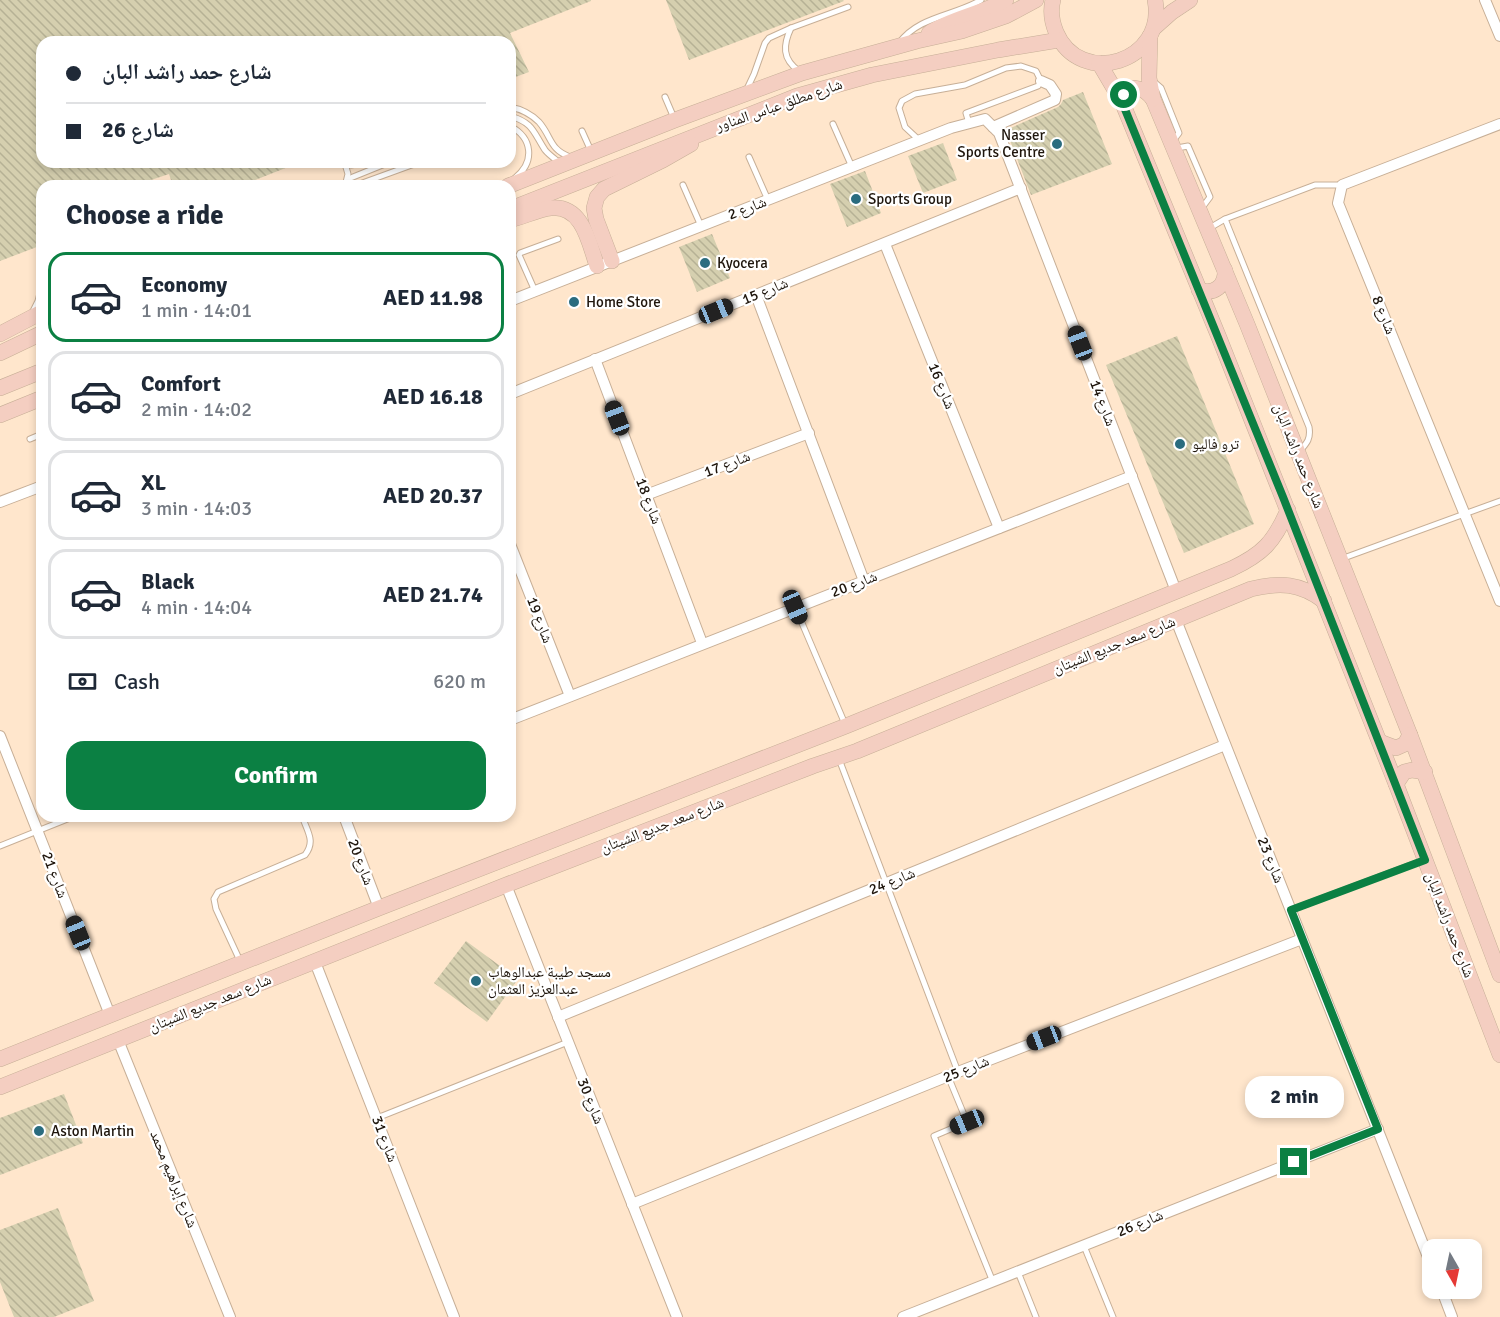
<!DOCTYPE html>
<html lang="en">
<head>
<meta charset="utf-8">
<style>
	body { margin:0; font-family:Signika,"Noto Naskh Arabic",sans-serif; background:#f6f6f7; color:#1f2937; height:100vh; display:flex; flex-direction:column; font-size:22px; white-space:nowrap }
	* { box-sizing:border-box; margin:0 }
	p { font-size:20px; color:#747a83 }
	.icon { flex:none; width:33px; height:33px; fill:none; stroke:currentColor; stroke-width:2; stroke-linecap:round; stroke-linejoin:round }
	.map { position:relative; flex:1; overflow:hidden }
	.sheet { position:absolute; left:36px; top:180px; width:480px; height:642px; display:flex; flex-direction:column; background:#fff; border-radius:18px; box-shadow:0 3px 9px #0003 }
	.sheet>* { flex:none }
	.top-card { position:absolute; left:36px; top:36px; width:480px; height:132px; border-radius:18px; box-shadow:0 3px 9px #0003; display:grid; align-content:center; height:132px; padding:0 30px; background:#fff }
	.needle { width:39px; rotate:171deg }
	.fabs { position:absolute; left:1422px; top:1239px; display:grid; gap:12px }
	.fabs a { display:grid; place-items:center; width:60px; height:60px; border-radius:12px; background:#fff; box-shadow:0 3px 9px #0003; font-size:30px }
	.end { position:absolute; width:27px; height:27px; margin:-14px; border:8px solid #0b8043; background:#fff; box-shadow:0 0 0 3px #fff }
	.from { border-radius:50% }
	.bubble { position:absolute; height:42px; border-radius:18px; background:#fff; box-shadow:0 3px 9px #0003; font-size:20px; font-weight:700; line-height:42px; text-align:center }
	.car { position:absolute; width:18px; height:36px; margin:-18px -9px; border-radius:8px; box-shadow:0 0 4px 2px #0007; background:linear-gradient(#222 24%,#8ab4d8 0 40%,#222 0 76%,#8ab4d8 0 86%,#222 0) }
	.top-card b { display:flex; align-items:center; gap:21px; height:57px; font-size:22px }
	.top-card b+b { border-top:2px solid #e0e1e3 }
	.top-card i { width:15px; height:15px; background:#1f2937 }
	ul { padding:0; list-style:none }
	li { display:flex; align-items:center; gap:18px; height:90px; margin:0 12px 9px; padding:0 18px; border:3px solid #e0e1e3; border-radius:18px }
	li div { flex:1 }
	li b { display:block; font-size:22px }
	li em { font-style:normal; font-weight:700 }
	li.active { border-color:#0b8043 }
	li>.icon { width:54px; height:54px; stroke-width:1.5 }
	h2 { padding:0 30px; font-size:27px; line-height:72px }
	.pay { display:flex; align-items:center; gap:15px; height:66px; padding:0 30px; font-size:22px }
	.pay p { margin-inline-start:auto }
	.primary-button { display:flex; gap:12px; margin-top:auto; padding:12px 30px }
	.primary-button a { flex:1; height:69px; border-radius:18px; background:#0b8043; color:#fff; font-size:24px; font-weight:700; line-height:69px; text-align:center }
	.map>svg:first-child { display:block }
	.building { fill:url(#building-back-hatch) }
	.lines { fill:none; stroke-linecap:round; stroke-linejoin:round }
	.lane-casing { stroke:#c7af97; stroke-width:7 }
	.street-casing { stroke:#c7af97; stroke-width:12 }
	.secondary-casing { stroke:#c7af97; stroke-width:16 }
	.lane { stroke:#fff; stroke-width:5 }
	.street { stroke:#fff; stroke-width:10 }
	.secondary { stroke:#f4cec1; stroke-width:15 }
	.route { stroke:#0b8043; stroke-width:8 }
	.poi-dot { fill:#2a6c7f; stroke:#fff; stroke-width:2 }
	.labels { text-anchor:middle; stroke-width:4.5; stroke-linejoin:round; paint-order:stroke }
	.street-label { font-size:15px; fill:#1e150c; stroke:#fff }
	.poi-label { font-size:15px; fill:#1e150c; stroke:#fff; text-anchor:start }
</style>
</head>
<body>
<div class="map">
<svg width="1500" height="1317" viewBox="0 0 1500 1317">
	<defs>
		<pattern id="building-back-hatch" width="6" height="6" patternUnits="userSpaceOnUse" patternTransform="scale(1.5)"><rect width="6" height="6" fill="#d5cfaf"/><path d="M-1 5l2 2M0 0l6 6M5-1l2 2" fill="none" stroke="#b6b195"/></pattern>
	</defs>
	<rect width="100%" height="100%" fill="#ffe6cc"/>
	<g class="building">
		<polygon points="0,0 591,0 591,1 510,33 529,72 510,79 510,42 42,42 42,162 298,163 240,186 173,186 169,174 133,186 42,186 42,245 0,261"/>
		<polygon points="666,0 843,0 844,1 689,60"/>
		<polygon points="1083,92 1112,164 1031,195 1006,130 1058,107 1061,104 1063,100"/>
		<polygon points="943,143 957,180 923,193 908,156"/>
		<polygon points="865,171 881,213 847,227 830,184"/>
		<polygon points="712,234 730,278 697,292 679,247"/>
		<polygon points="1177,336 1254,524 1184,553 1106,365"/>
		<polygon points="466,941 518,979 487,1022 434,983"/>
		<polygon points="64,1094 83,1143 0,1175 0,1118"/>
		<polygon points="58,1208 94,1301 54,1317 14,1317 0,1282 0,1230"/>
	</g>
	<g class="lines">
		<g class="lane-casing">
			<g id="lane">
				<path d="M791 28C783 45 782 59 799 71"/>
				<path d="M899 43C919 16 954 16 981 0"/>
				<polyline points="1154,82 1161,88 1179,133 1173,141"/>
				<polyline points="746,91 754,74 765,43 769,38 791,28 848,7"/>
				<polyline points="665,97 674,118"/>
				<path d="M510 107C521 109 531 114 539 122 552 137 549 149 570 157"/>
				<path d="M510 116C534 123 533 132 545 150 549 155 555 159 560 163"/>
				<polyline points="833,124 852,167"/>
				<path d="M510 126C533 138 535 162 515 178"/>
				<polyline points="582,131 591,151"/>
				<polyline points="919,140 905,127 899,108 902,101 915,94 965,85 1006,68 1021,66 1036,71 1041,81 1038,86 966,113 969,123"/>
				<polyline points="1177,148 1188,146 1210,197 1201,209"/>
				<polyline points="749,157 768,200"/>
				<polyline points="340,162 351,165 367,162"/>
				<polyline points="345,164 348,174 345,186"/>
				<polyline points="348,179 390,162"/>
				<polyline points="683,185 701,226"/>
				<polyline points="354,186 420,162"/>
				<path d="M1225 219 1309 427C1311 439 1307 443 1299 452"/>
				<polyline points="1208,229 1225,219 1315,185 1342,185"/>
				<polyline points="535,291 519,255 520,253 558,239"/>
				<polyline points="33,311 38,301 42,285"/>
				<polyline points="30,439 42,434"/>
				<polyline points="1341,559 1500,501"/>
				<polyline points="796,609 845,724"/>
				<polyline points="839,759 958,1072"/>
				<polyline points="0,846 75,816"/>
				<polyline points="1291,910 1424,860"/>
				<path d="M241 963 216 909 214 899 218 892 305 855C316 841 307 831 302 816"/>
				<polyline points="948,1076 967,1122 934,1136 993,1282"/>
				<polyline points="377,1118 568,1042"/>
				<polyline points="1084,1246 1113,1317"/>
				<polyline points="1018,1272 1036,1317"/>
			</g>
		</g>
		<g class="street-casing">
			<g id="street">
				<polyline points="1485,0 1500,36"/>
				<polyline points="1500,124 1342,185 1338,203 1500,601"/>
				<polyline points="993,127 1055,100 1056,94 1050,85 1041,81"/>
				<polyline points="885,244 999,528"/>
				<polyline points="756,295 864,581"/>
				<polyline points="510,301 951,128 985,119 999,133 1176,591"/>
				<polyline points="595,359 702,643"/>
				<polyline points="510,394 1021,188"/>
				<polyline points="646,495 809,433"/>
				<polyline points="0,502 42,486"/>
				<polyline points="510,544 570,696"/>
				<polyline points="1176,620 1432,1267"/>
				<polyline points="510,720 1132,476"/>
				<polyline points="0,736 110,1015"/>
				<polyline points="344,816 379,908"/>
				<polyline points="506,885 677,1317"/>
				<polyline points="315,962 454,1317"/>
				<polyline points="558,1017 1225,745"/>
				<polyline points="118,1040 230,1317"/>
				<polyline points="632,1204 958,1072 1302,939"/>
				<polyline points="1441,1288 1452,1317"/>
				<polyline points="903,1317 1378,1129"/>
			</g>
		</g>
		<g class="secondary-casing">
			<g id="secondary">
				<path d="M1053 0C1050 11 1052 22 1056 32 1080 89 1167 62 1155 0"/>
				<polyline points="1154,28 1172,12 1190,0"/>
				<path d="M929 33C953 18 981 14 1006 0"/>
				<polyline points="1150,36 1149,78 1153,99 1247,324 1410,735 1500,975"/>
				<polyline points="1099,63 1122,102 1218,335 1396,784 1500,1055"/>
				<path d="M1122 102C1128 82 1142 86 1153 99"/>
				<polyline points="508,186 675,120 802,73 917,41 962,31 1006,16 1036,0"/>
				<polyline points="510,209 797,96 872,75 998,50 1059,40"/>
				<path d="M510 220C523 217 539 209 551 208 583 205 589 243 597 266"/>
				<polyline points="612,261 596,219 594,208 597,197 604,189 663,160 691,144"/>
				<path d="M1199 290C1214 295 1226 286 1225 270"/>
				<polyline points="0,334 42,312"/>
				<polyline points="0,353 42,333"/>
				<polyline points="0,388 42,371"/>
				<polyline points="0,415 42,398"/>
				<polyline points="1380,742 1396,748 1405,744 1410,735"/>
				<polyline points="1396,784 1404,772 1412,770 1425,772"/>
				<path d="M0 1059 379 908 846 726 1231 569C1263 554 1274 542 1288 510"/>
				<path d="M0 1087 506 885 813 766 857 751 1251 589C1280 582 1300 583 1324 601"/>
			</g>
		</g>
		<use href="#lane" class="lane"/>
		<use href="#street" class="street"/>
		<use href="#secondary" class="secondary"/>
	</g>
	<g class="lines">
		<polyline class="route" points="1124,95 1122,102 1283,497 1425,860 1291,910 1378,1129 1294,1162"/>
	</g>
	<g class="poi-dot">
		<circle cx="1057" cy="144" r="6"/>
		<circle cx="856" cy="199" r="6"/>
		<circle cx="705" cy="263" r="6"/>
		<circle cx="574" cy="302" r="6"/>
		<circle cx="1180" cy="444" r="6"/>
		<circle cx="476" cy="981" r="6"/>
		<circle cx="39" cy="1131" r="6"/>
	</g>
	<g class="labels">
		<g class="street-label">
			<text transform="translate(779 105) rotate(-19)" y="5">شارع مطلق عباس المناور</text>
			<text transform="translate(747 208) rotate(-21)" y="5">شارع 2</text>
			<text transform="translate(765 291) rotate(-22)" y="5">شارع 15</text>
			<text transform="translate(1384 315) rotate(68)" y="5">شارع 8</text>
			<text transform="translate(942 386) rotate(68)" y="5">شارع 16</text>
			<text transform="translate(1103 403) rotate(69)" y="5">شارع 14</text>
			<text transform="translate(1299 456) rotate(68)" y="5">شارع حمد راشد البان</text>
			<text transform="translate(727 464) rotate(-21)" y="5">شارع 17</text>
			<text transform="translate(649 501) rotate(69)" y="5">شارع 18</text>
			<text transform="translate(854 584) rotate(-21)" y="5">شارع 20</text>
			<text transform="translate(540 620) rotate(69)" y="5">شارع 19</text>
			<text transform="translate(1114 645) rotate(-22)" y="5">شارع سعد جديع الشيتان</text>
			<text transform="translate(662 825) rotate(-21)" y="5">شارع سعد جديع الشيتان</text>
			<text transform="translate(1271 860) rotate(68)" y="5">شارع 23</text>
			<text transform="translate(361 862) rotate(69)" y="5">شارع 20</text>
			<text transform="translate(55 875) rotate(69)" y="5">شارع 21</text>
			<text transform="translate(892 881) rotate(-22)" y="5">شارع 24</text>
			<text transform="translate(1450 925) rotate(69)" y="5">شارع حمد راشد البان</text>
			<text transform="translate(210 1003) rotate(-22)" y="5">شارع سعد جديع الشيتان</text>
			<text transform="translate(966 1069) rotate(-22)" y="5">شارع 25</text>
			<text transform="translate(591 1101) rotate(68)" y="5">شارع 30</text>
			<text transform="translate(385 1139) rotate(69)" y="5">شارع 31</text>
			<text transform="translate(174 1179) rotate(68)" y="5">شارع إبراهيم محمد</text>
			<text transform="translate(1140 1223) rotate(-22)" y="5">شارع 26</text>
		</g>
		<g class="poi-label">
			<text x="1045" y="140" text-anchor="end">Nasser<tspan x="1045" dy="17">Sports Centre</tspan></text>
			<text x="868" y="204">Sports Group</text>
			<text x="717" y="268">Kyocera</text>
			<text x="586" y="307">Home Store</text>
			<text x="1192" y="449">ترو فاليو</text>
			<text x="488" y="977">مسجد طيبة عبدالوهاب<tspan x="488" dy="17">عبدالعزيز العثمان</tspan></text>
			<text x="51" y="1136">Aston Martin</text>
		</g>
	</g>
</svg>
<div class="fabs">
<a><svg class="needle" viewBox="-14 -14 28 28"><path d="M0-13l5 13h-10z" fill="#e53935"/><path d="M0 13l5-13h-10z" fill="#747a83"/></svg></a>
</div>
<i class="end from" style="left:1124px;top:95px"></i>
<i class="end" style="left:1294px;top:1162px"></i>
<div class="bubble" style="left:1245px;top:1076px;width:99px">2 min</div>
<i class="car" style="left:716px;top:311px;rotate:68deg"></i>
<i class="car" style="left:1080px;top:343px;rotate:339deg"></i>
<i class="car" style="left:617px;top:418px;rotate:339deg"></i>
<i class="car" style="left:795px;top:607px;rotate:157deg"></i>
<i class="car" style="left:78px;top:933px;rotate:338deg"></i>
<i class="car" style="left:1044px;top:1038px;rotate:249deg"></i>
<i class="car" style="left:967px;top:1122px;rotate:248deg"></i>
<div class="top-card">
<b><i class="from"></i>شارع حمد راشد البان</b>
<b><i></i>شارع 26</b>
</div>
<section class="sheet">
<h2>Choose a ride</h2>
<ul>
<li class="active"><svg class="icon" aria-label="car" viewBox="0 0 24 24"><path d="M5 17H2v-5l4-1 3-4h7l3 4 3 1v5h-3M9 17h6M6 11h13"/><circle cx="7" cy="17" r="2"/><circle cx="17" cy="17" r="2"/></svg><div><b>Economy</b><p>1 min · 14:01</p></div><em>AED 11.98</em></li>
<li><svg class="icon" aria-label="car" viewBox="0 0 24 24"><path d="M5 17H2v-5l4-1 3-4h7l3 4 3 1v5h-3M9 17h6M6 11h13"/><circle cx="7" cy="17" r="2"/><circle cx="17" cy="17" r="2"/></svg><div><b>Comfort</b><p>2 min · 14:02</p></div><em>AED 16.18</em></li>
<li><svg class="icon" aria-label="car" viewBox="0 0 24 24"><path d="M5 17H2v-5l4-1 3-4h7l3 4 3 1v5h-3M9 17h6M6 11h13"/><circle cx="7" cy="17" r="2"/><circle cx="17" cy="17" r="2"/></svg><div><b>XL</b><p>3 min · 14:03</p></div><em>AED 20.37</em></li>
<li><svg class="icon" aria-label="car" viewBox="0 0 24 24"><path d="M5 17H2v-5l4-1 3-4h7l3 4 3 1v5h-3M9 17h6M6 11h13"/><circle cx="7" cy="17" r="2"/><circle cx="17" cy="17" r="2"/></svg><div><b>Black</b><p>4 min · 14:04</p></div><em>AED 21.74</em></li>
</ul>
<div class="pay"><svg class="icon" aria-label="cash" viewBox="0 0 24 24"><path d="M3 7h18v10H3z"/><circle cx="12" cy="12" r="2"/></svg>Cash<p>620 m</p></div>
<div class="primary-button"><a>Confirm</a></div>
</section>
</div>
</body>
</html>
